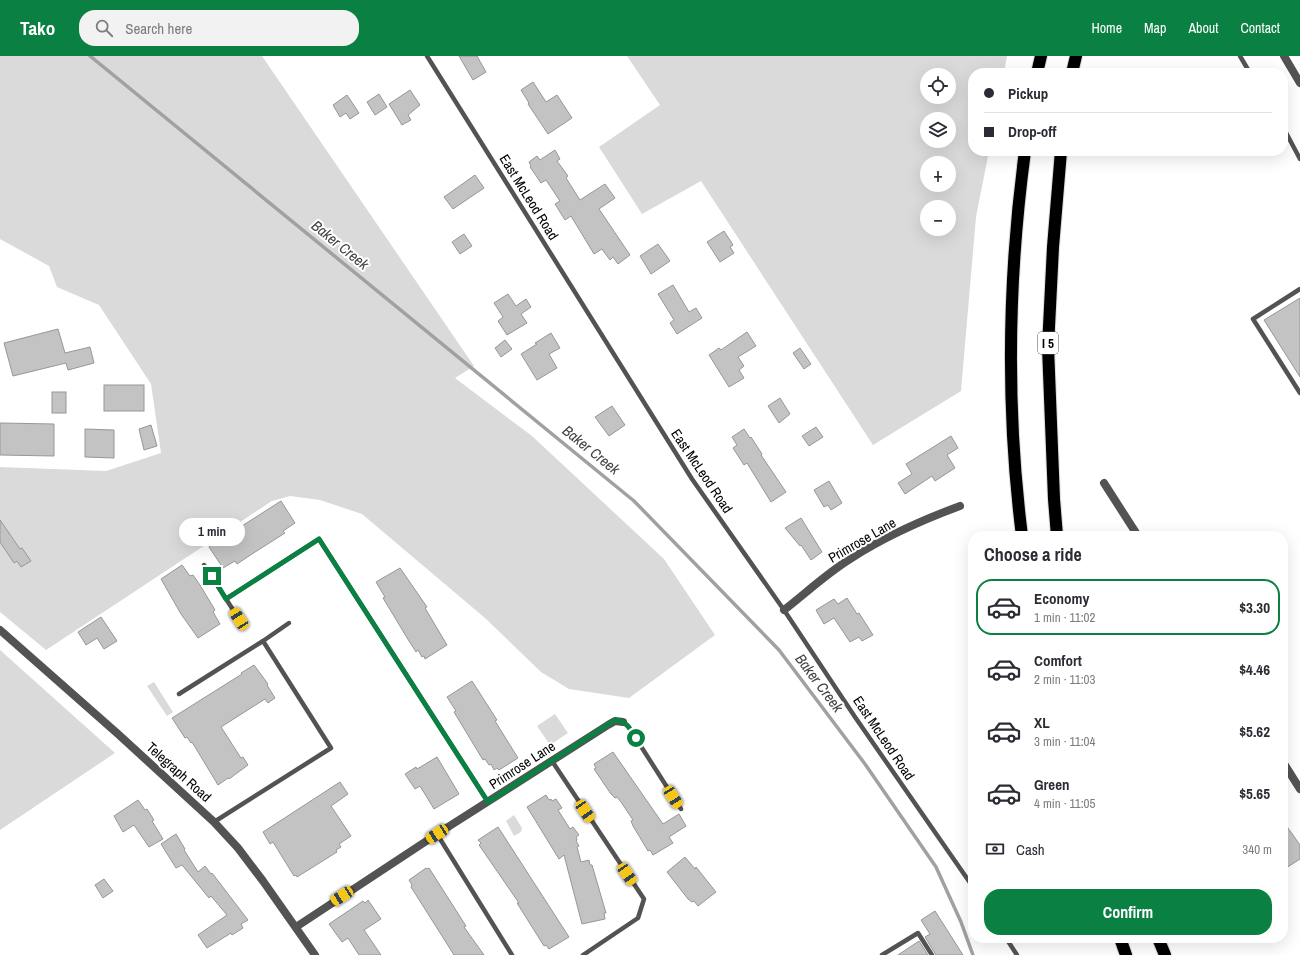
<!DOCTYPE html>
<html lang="en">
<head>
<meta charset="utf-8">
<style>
	body { margin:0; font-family:"Archivo Narrow",sans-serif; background:#f2f2f3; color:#2b2b33; height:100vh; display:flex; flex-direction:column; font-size:15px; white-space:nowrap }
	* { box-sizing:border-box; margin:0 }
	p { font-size:13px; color:#7c7c81 }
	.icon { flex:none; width:22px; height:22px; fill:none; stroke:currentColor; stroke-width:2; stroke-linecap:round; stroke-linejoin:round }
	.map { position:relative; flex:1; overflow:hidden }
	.drawer { position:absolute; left:968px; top:475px; width:320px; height:412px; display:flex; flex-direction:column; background:#fff; border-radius:16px; box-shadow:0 4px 16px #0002 }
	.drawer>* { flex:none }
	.hud { position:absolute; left:968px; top:12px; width:320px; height:88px; border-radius:16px; box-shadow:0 4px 16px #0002; display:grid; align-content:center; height:88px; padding:0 16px; background:#fff }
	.controls { position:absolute; left:920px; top:12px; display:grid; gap:8px }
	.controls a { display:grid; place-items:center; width:36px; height:36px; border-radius:50%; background:#fff; box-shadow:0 4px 16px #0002; font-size:20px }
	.end { position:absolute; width:18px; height:18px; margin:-9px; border:5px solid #0b8043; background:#fff; box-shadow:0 0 0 2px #fff }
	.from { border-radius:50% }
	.bubble { position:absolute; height:28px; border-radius:14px; background:#fff; box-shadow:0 4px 16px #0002; font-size:13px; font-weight:800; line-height:28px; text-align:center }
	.car { position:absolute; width:12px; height:24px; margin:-12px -6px; border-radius:5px; box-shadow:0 0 3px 1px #0007; background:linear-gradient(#f5c518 24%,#345 0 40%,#f5c518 0 76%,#345 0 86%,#f5c518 0) }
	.hud b { display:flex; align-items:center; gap:14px; height:38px; font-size:15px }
	.hud b+b { border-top:1px solid #e1e1e2 }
	.hud i { width:10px; height:10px; background:#2b2b33 }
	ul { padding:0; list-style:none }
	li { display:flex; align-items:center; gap:12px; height:56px; margin:0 8px 6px; padding:0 8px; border:2px solid transparent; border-radius:16px }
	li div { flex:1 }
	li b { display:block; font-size:15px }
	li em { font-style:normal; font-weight:800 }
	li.current { border-color:#0b8043 }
	li>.icon { width:36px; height:36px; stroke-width:1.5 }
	h2 { padding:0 16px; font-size:18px; line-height:48px }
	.pay { display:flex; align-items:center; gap:10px; height:44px; padding:0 16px; font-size:15px }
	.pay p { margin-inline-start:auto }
	.cta { display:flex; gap:8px; margin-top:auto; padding:8px 16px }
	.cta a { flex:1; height:46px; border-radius:16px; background:#0b8043; color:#fff; font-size:16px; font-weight:800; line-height:46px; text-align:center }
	header { display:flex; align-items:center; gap:24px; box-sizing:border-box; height:56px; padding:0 20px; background:#0b8043; color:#fff }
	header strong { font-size:19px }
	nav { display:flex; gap:22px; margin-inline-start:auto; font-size:14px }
	.search { width:280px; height:36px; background:#f2f2f3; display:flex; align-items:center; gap:10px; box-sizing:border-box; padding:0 14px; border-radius:16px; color:#7c7c81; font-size:15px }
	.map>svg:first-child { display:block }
	.green { fill:#dadada; fill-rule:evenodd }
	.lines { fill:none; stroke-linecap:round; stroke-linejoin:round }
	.stream { stroke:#a1a1a1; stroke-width:3.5 }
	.building { fill:#c3c3c3; stroke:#979797 }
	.motorway-casing { stroke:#dbdbdb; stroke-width:14 }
	.service { stroke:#535353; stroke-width:4.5 }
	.minor { stroke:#535353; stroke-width:8 }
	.tertiary { stroke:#535353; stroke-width:8 }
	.motorway { stroke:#000; stroke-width:12 }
	.route { stroke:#0b8043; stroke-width:5 }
	.labels { text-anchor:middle; stroke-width:4; stroke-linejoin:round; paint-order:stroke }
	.shield { fill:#fff; stroke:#4c4c4c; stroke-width:1 }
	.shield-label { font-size:13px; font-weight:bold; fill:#000 }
	.street-label { font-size:14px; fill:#000; stroke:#fff }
	.water-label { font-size:15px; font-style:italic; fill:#424242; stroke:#fff }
</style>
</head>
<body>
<header>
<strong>Tako</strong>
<div class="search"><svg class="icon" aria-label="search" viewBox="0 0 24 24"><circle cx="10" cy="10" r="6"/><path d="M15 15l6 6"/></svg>Search here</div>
<nav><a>Home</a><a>Map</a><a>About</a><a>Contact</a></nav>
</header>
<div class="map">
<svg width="1300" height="899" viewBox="0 0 1300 899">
	<rect width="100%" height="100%" fill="#fff"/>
	<g class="green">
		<polygon points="0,0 262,0 474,310 455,322 532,380 664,503 715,579 629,642 569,633 541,616 485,562 362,458 320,444 290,440 272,445 46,594 0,556 0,411 106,415 161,397 151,328 99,249 57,231 49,210 0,183"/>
		<path d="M627 0H1007L1004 17H973V95H989L976 161 961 335 873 389 701 125 642 158 599 91 660 49ZM927 19H949V41H927ZM927 63H949V85H927ZM927 107H949V129H927ZM927 151H949V173H927Z"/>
		<polygon points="0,594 115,697 0,774"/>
		<polygon points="154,626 173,656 167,660 147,630"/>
		<polygon points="555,658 568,677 550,689 537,670"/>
		<polygon points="514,759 522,772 521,776 514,780 506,765"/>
	</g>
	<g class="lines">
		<polyline class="stream" points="90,0 634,445 779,594 865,708 936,811 961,866 973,899"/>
	</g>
	<g class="building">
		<polygon points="459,0 477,0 486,16 473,24"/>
		<polygon points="533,26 546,46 557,39 572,62 548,78 528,48 529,47 521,34"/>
		<polygon points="410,34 420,49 408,59 411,64 402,69 389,48"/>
		<polygon points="379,38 387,51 375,59 367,46"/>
		<polygon points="347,39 359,57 350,63 346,57 340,61 333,49"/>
		<polygon points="555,94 560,103 557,105 568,120 566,122 580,144 605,128 615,142 599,153 630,199 618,208 613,201 610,204 602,193 594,198 571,160 565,164 555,148 560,145 546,124 541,127 530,111 531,110 529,106 537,100 540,104"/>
		<polygon points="475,119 484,132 453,153 444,141"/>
		<polygon points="724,175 733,189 730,191 734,197 720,206 707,186"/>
		<polygon points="464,178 472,190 460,198 452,186"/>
		<polygon points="658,188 670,205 651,218 640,200"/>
		<polygon points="673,229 689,256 696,252 702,262 677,278 670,267 674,264 658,238"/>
		<polygon points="508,238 516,250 526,243 531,251 521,258 527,267 507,279 498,265 503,261 494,247"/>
		<polygon points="1300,242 1300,321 1264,264"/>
		<polygon points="58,273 65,297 90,291 94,307 68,314 66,307 13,320 4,287"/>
		<polygon points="747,276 756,290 738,301 744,310 739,314 744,322 729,331 709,299 719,292 721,294"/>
		<polygon points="551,277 560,292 549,298 557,312 537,324 521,298 537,288 535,287"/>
		<polygon points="505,284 512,293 501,301 495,292"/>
		<polygon points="800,292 811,308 804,313 793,297"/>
		<rect x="104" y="329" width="40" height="26"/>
		<rect x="52" y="336" width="14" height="21"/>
		<polygon points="780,342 790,358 779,367 768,350"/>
		<polygon points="612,350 625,369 609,380 595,361"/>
		<polygon points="0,367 54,368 54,400 0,399"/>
		<polygon points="151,369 157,390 144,394 139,373"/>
		<polygon points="816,371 823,381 809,390 802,380"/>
		<polygon points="85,373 114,374 114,402 85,401"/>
		<polygon points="744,373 750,382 751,381 762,398 761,399 786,436 771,446 747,407 744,409 733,392 737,389 732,381"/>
		<polygon points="951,380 958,392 947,399 955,412 935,425 932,420 905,438 898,427 912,418 906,408"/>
		<polygon points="829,425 842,447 831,454 828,449 824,451 814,434"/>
		<polygon points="281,445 295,467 283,475 285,477 252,498 237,508 235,505 223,512 209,491"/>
		<polygon points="801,462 822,496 811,504 801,489 800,490 785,472"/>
		<polygon points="0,464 20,493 22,492 31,505 21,511 17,505 14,507 0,486"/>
		<polygon points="182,509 190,520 193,519 200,529 215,554 213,556 220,568 198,582 181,558 161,523"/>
		<polygon points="400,512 427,551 425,552 447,589 425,603 424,600 422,601 418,594 416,596 409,585 383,542 385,541 376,526"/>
		<polygon points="847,542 857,558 859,557 873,579 862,585 859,581 850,586 834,562 824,568 816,554 834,543 838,548"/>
		<polygon points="101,561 117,585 104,593 97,582 86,589 78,576"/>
		<polygon points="254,609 268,628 267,629 275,642 268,647 265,643 221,671 241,702 243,701 248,709 229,723 228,722 218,729 192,686 191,687 187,681 185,682 172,662 242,618 241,617"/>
		<polygon points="472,625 497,664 495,665 518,702 499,714 497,712 494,714 491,708 489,709 485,703 483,704 454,656 456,655 447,641"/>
		<polygon points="613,696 663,768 679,758 686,770 669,781 673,787 653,799 650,794 648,795 633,770 631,765 633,764 621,746 617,741 615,742 611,738 594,713 596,712 594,708"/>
		<polygon points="437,701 459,738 434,753 420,730 415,733 405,718 416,711 417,713"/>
		<polygon points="340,726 348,738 331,750 351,780 339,788 341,791 336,794 337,796 297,821 296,819 294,820 273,786 270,788 263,776"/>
		<polygon points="546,739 549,744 551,743 552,745 556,743 562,752 558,754 570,773 573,771 579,779 576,781 577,784 576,785 579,790 577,791 581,806 589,804 590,809 592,809 606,857 604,857 605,863 582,868 564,799 559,803 527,751"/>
		<polygon points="138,744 145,754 147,753 154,764 152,765 163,783 149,791 134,769 123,776 114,760"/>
		<polygon points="1283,765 1300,789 1300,803 1283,814"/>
		<polygon points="498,771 569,881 549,893 546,889 544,890 517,847 519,847 479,789 481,787 478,784"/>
		<polygon points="176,778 185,793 184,794 198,816 205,810 211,818 212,817 248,864 241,868 243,872 232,879 231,877 207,892 198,879 227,859 211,840 209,842 182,809 176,812 161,788"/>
		<polygon points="685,801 695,813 696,811 716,836 698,850 694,845 692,846 688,843 667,816"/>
		<polygon points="426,812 427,813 429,812 466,870 464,871 484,899 454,899 411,831 412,829 409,824"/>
		<polygon points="104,823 113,835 103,842 95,829"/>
		<polygon points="368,844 381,863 364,874 381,899 359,899 348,882 342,886 329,868 363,845 365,847"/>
		<polygon points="935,855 963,899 936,899 925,881 930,878 921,864"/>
		<polygon points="919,885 928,899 898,899"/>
	</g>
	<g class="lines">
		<g class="motorway-casing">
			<g id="motorway">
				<polyline points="1037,17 1041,0"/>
				<polyline points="1072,17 1076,0"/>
				<path d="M1022 480C1006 353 1008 222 1025 95"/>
				<polyline points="1057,480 1054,443 1048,291 1053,191 1061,95"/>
				<polyline points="1120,882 1126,899"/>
				<polyline points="1158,882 1165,899"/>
			</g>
		</g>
		<g class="service">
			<polyline points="427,0 692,423 784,554 855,661 973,831"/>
			<polyline points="1240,0 1250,17"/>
			<polyline points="1283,71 1300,103"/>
			<polyline points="1300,233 1253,263 1300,337"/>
			<polyline points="204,509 239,563"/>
			<polyline points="226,543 319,483 488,746"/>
			<polyline points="263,585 289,567"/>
			<polyline points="179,638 263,585 331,692 214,766"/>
			<polyline points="623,666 628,670 681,753"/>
			<polyline points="552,705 644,843 638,862 583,899"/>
			<polyline points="437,778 512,899"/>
			<polyline points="1006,882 1017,899"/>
			<polyline points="882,899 918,877 932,899"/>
		</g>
		<g class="minor">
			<polyline points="1284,0 1300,27"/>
			<polyline points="1104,427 1138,480"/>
			<path d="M784 554C806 537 826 518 850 503 884 481 922 464 960 450"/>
			<polyline points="1283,706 1300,733"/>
			<polyline points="296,871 437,778 608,669 615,665 623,666"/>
		</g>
		<polyline class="tertiary" points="0,574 118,678 214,766 238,792 263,825 315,899"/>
		<use href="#motorway" class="motorway"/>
	</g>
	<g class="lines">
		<path class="route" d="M212 520 226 543 319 483 488 746 615 664C628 666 629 672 636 682"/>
	</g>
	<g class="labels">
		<rect class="shield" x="1038" y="276" width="20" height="22" rx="3"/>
		<g class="shield-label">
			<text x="1048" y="292">I 5</text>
		</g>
		<g class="street-label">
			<text transform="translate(529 141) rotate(58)" y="5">East McLeod Road</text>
			<text transform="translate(702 415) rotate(56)" y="5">East McLeod Road</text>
			<text transform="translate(862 484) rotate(-30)" y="5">Primrose Lane</text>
			<text transform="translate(884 682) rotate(56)" y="5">East McLeod Road</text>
			<text transform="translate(522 709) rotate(-33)" y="5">Primrose Lane</text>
			<text transform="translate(179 716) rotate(42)" y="5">Telegraph Road</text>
		</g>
		<g class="water-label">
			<text transform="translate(340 189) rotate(39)" y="5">Baker Creek</text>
			<text transform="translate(591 394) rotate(39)" y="5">Baker Creek</text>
			<text transform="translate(819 627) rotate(53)" y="5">Baker Creek</text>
		</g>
	</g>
</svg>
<div class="controls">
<a><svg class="icon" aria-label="locate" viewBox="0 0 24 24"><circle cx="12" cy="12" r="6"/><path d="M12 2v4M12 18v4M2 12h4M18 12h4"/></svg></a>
<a><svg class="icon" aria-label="layers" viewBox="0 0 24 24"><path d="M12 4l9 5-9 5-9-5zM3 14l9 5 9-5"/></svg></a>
<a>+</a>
<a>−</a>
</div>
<i class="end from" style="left:636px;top:682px"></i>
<i class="end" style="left:212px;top:520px"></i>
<div class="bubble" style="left:179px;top:462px;width:66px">1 min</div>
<i class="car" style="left:239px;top:563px;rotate:327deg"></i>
<i class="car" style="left:673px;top:741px;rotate:148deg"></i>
<i class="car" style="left:585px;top:755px;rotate:146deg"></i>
<i class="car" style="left:437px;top:778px;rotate:237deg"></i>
<i class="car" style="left:627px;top:818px;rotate:146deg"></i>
<i class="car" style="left:342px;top:840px;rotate:237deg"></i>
<div class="hud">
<b><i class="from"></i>Pickup</b>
<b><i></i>Drop-off</b>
</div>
<section class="drawer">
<h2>Choose a ride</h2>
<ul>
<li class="current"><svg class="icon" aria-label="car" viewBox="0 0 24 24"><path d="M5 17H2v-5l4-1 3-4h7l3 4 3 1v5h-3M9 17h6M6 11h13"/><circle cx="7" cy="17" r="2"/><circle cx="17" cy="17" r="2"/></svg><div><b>Economy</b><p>1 min · 11:02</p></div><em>$3.30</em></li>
<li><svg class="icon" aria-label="car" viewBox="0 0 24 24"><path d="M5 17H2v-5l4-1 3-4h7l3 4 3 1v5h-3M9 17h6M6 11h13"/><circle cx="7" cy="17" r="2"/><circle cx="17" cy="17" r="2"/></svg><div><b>Comfort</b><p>2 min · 11:03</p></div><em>$4.46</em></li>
<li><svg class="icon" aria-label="car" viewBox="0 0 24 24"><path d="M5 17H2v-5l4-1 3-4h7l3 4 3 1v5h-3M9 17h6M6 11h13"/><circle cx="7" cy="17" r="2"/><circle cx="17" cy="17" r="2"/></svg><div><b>XL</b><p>3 min · 11:04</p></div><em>$5.62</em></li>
<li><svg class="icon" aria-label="car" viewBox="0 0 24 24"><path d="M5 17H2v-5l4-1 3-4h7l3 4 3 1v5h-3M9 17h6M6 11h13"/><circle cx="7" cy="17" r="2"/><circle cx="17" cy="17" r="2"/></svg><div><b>Green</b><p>4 min · 11:05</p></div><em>$5.65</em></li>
</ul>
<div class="pay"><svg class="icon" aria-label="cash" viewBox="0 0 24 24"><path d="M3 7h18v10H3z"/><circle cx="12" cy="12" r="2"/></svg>Cash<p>340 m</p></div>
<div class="cta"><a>Confirm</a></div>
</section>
</div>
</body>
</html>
